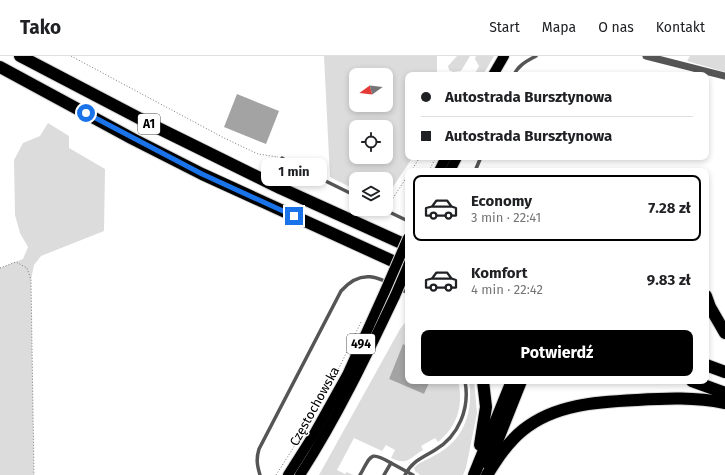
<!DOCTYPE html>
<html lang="pl">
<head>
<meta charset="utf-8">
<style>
	body { margin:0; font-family:"Fira Sans",sans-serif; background:#f6f6f6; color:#202124; height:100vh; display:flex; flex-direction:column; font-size:15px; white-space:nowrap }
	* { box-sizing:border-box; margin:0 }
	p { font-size:13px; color:#757577 }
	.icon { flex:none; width:22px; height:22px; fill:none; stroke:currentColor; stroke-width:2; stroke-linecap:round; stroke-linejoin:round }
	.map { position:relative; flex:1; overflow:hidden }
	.side { position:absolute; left:405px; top:112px; width:304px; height:216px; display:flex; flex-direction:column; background:#fff; border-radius:8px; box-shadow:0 2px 6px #0003 }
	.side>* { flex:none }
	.hud { position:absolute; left:405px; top:16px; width:304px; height:88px; border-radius:8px; box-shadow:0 2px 6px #0003; display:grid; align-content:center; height:88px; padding:0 16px; background:#fff }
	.needle { width:26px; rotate:255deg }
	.controls { position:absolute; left:349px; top:12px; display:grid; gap:8px }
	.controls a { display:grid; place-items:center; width:44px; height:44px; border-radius:8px; background:#fff; box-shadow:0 2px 6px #0003; font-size:20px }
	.end { position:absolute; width:18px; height:18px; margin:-9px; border:5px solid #1a73e8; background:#fff; box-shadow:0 0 0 2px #fff }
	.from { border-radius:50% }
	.bubble { position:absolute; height:28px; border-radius:8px; background:#fff; box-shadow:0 2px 6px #0003; font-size:13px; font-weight:700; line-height:28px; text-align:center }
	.hud b { display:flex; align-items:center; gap:14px; height:38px; font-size:15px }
	.hud b+b { border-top:1px solid #e0e0e0 }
	.hud i { width:10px; height:10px; background:#202124 }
	ul { padding:7px 0 0; list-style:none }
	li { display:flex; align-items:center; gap:12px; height:66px; margin:0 8px 6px; padding:0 8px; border:2px solid transparent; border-radius:8px }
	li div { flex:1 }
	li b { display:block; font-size:15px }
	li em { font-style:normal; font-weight:700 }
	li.on { border-color:#000 }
	li>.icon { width:36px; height:36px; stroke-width:1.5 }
	.cta { display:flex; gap:8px; margin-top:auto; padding:8px 16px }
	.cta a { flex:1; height:46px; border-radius:8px; background:#000; color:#fff; font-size:16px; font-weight:700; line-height:46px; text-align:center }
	header { display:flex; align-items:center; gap:24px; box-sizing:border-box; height:56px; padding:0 20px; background:#fff; border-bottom:1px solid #e0e0e0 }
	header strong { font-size:19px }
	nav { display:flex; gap:22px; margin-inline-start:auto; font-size:14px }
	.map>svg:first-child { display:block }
	.green { fill:#dcdcdc; fill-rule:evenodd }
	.water { fill:#a3a3a3 }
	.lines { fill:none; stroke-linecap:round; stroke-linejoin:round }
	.primary-casing { stroke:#dbdbdb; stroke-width:12 }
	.highway-casing { stroke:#dbdbdb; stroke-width:14 }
	.path { stroke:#777; stroke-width:1; stroke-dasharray:1 2; stroke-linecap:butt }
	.lane { stroke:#555; stroke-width:3.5 }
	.street { stroke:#555; stroke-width:7 }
	.primary { stroke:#000; stroke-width:10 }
	.highway { stroke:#000; stroke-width:12 }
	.primary-bridge-casing { stroke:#dbdbdb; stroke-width:12; stroke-linecap:butt }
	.path-bridge { stroke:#777; stroke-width:1; stroke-dasharray:1 2; stroke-linecap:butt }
	.primary-bridge { stroke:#000; stroke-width:10 }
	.route { stroke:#1a73e8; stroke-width:5 }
	.labels { text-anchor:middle; stroke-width:3; stroke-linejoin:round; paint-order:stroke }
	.shield { fill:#fff; stroke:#4c4c4c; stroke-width:1 }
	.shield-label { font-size:12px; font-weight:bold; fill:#000 }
	.street-label { font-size:13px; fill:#000; stroke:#fff }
</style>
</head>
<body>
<header>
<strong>Tako</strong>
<nav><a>Start</a><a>Mapa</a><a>O nas</a><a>Kontakt</a></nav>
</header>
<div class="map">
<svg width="725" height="419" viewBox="0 0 725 419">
	<rect width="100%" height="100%" fill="#fff"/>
	<g class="green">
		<path d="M324 0H437V19H408V101H413L386 141V123H356V134L330 121ZM356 19H386V49H356ZM356 71H386V101H356Z"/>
		<polygon points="457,0 470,0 461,15 453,16 449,14 448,10"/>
		<polygon points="476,0 494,0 483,19 474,19 479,10 475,3"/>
		<polygon points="690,0 725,0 725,16 687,5"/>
		<polygon points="48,67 69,80 69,92 105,113 104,175 41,200 34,209 31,224 34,419 0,419 0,212 23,203 28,191 20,177 15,159 14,104 23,87 40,80"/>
		<path d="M408 263V290L403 288 389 323 424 338 430 325H458C464 349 457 371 438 386L435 382 421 390 423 394C409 402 408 410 391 402L395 394 386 389 382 395 354 382 337 414 345 418 347 416 353 419H319L400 273Z"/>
		<path d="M469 325H474L477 357 466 412 463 419H420L417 416 416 417 414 412 418 408C427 403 437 399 445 393 467 377 473 350 469 325Z"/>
	</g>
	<g class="water">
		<polygon points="237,38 279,55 266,88 224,71"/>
		<polygon points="403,288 408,290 408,325 430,325 424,338 389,323"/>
	</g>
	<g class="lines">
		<g class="primary-casing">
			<g id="primary">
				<polyline points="493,19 504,0"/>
				<polyline points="439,115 446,101"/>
				<polyline points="450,115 457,101"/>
				<polyline points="288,419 314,378 347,319 385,235"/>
				<path d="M300 419C337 362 366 301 395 240"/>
			</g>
		</g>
		<g class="highway-casing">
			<g id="highway">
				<polyline points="20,0 154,70 280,132 408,190"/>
				<polyline points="0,11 133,83 202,118 408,212"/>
				<polyline points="706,240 710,251 725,277"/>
				<polyline points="706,309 725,316"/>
				<polyline points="692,325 725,337"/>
				<polyline points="480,389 486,351 483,325"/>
				<polyline points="488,408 521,325"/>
				<polyline points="474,419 512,325"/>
				<path d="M487 419C497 403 508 386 523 374 555 348 597 346 637 344 667 342 695 341 725 347"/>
			</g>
		</g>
		<g class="path">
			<polyline points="71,0 224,82 258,98 278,101"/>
			<polyline points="463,17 464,19"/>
			<polyline points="411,115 420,101"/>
			<polyline points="429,115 436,101"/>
			<polyline points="388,150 408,119"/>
			<polyline points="0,212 16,206 27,212 31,224 34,419"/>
			<polyline points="276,419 311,364 341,308 361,266"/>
		</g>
		<g class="lane">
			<path d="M514 19C518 9 527 5 536 0"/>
			<polyline points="282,102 289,107 356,140"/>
			<polyline points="475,115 481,101"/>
			<polyline points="383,153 408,165"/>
			<path d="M260 419C257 409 256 403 259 393L341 235C364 209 383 224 408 237"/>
			<path d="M360 419C371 400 369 394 391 407"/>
			<polyline points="384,419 391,407 413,419"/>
			<path d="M405 419C412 405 422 402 435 394 459 380 470 352 465 325"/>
		</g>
		<polyline class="street" points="646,0 725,20"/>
		<use href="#primary" class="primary"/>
		<use href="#highway" class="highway"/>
		<g class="primary-bridge-casing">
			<g id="primary-bridge">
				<polyline points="385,235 408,182"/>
				<polyline points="395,240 408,210"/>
			</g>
		</g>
		<polyline class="path-bridge" points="406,173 408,169"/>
		<use href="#primary-bridge" class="primary-bridge"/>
	</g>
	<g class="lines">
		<polyline class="route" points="86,57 202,118 294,160"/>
	</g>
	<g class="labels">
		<g class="shield">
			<rect x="138" y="58" width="22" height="20" rx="3"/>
			<rect x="347" y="278" width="28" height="20" rx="3"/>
		</g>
		<g class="shield-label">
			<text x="149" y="72">A1</text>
			<text x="361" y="292">494</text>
		</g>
		<g class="street-label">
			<text transform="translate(314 350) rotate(-61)" y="5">Częstochowska</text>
		</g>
	</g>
</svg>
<div class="controls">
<a><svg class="needle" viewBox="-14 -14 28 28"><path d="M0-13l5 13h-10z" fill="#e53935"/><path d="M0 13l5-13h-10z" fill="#757577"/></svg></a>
<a><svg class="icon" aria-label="locate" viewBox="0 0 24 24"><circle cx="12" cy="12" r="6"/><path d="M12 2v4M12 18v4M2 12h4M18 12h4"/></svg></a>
<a><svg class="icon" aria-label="layers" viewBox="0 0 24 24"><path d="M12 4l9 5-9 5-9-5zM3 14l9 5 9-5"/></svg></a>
</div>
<i class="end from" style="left:86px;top:57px"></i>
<i class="end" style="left:294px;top:160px"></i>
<div class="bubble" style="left:261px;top:102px;width:66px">1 min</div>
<div class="hud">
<b><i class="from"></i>Autostrada Bursztynowa</b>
<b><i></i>Autostrada Bursztynowa</b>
</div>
<section class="side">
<ul>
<li class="on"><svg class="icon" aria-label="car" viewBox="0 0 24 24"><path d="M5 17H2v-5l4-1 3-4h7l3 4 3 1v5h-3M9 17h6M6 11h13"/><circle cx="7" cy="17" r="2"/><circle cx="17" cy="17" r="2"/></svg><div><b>Economy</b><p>3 min · 22:41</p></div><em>7.28 zł</em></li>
<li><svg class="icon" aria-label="car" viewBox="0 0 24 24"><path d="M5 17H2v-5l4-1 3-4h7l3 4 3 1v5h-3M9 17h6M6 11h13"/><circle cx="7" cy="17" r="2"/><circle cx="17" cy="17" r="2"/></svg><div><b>Komfort</b><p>4 min · 22:42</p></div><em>9.83 zł</em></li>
</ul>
<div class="cta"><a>Potwierdź</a></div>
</section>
</div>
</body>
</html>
